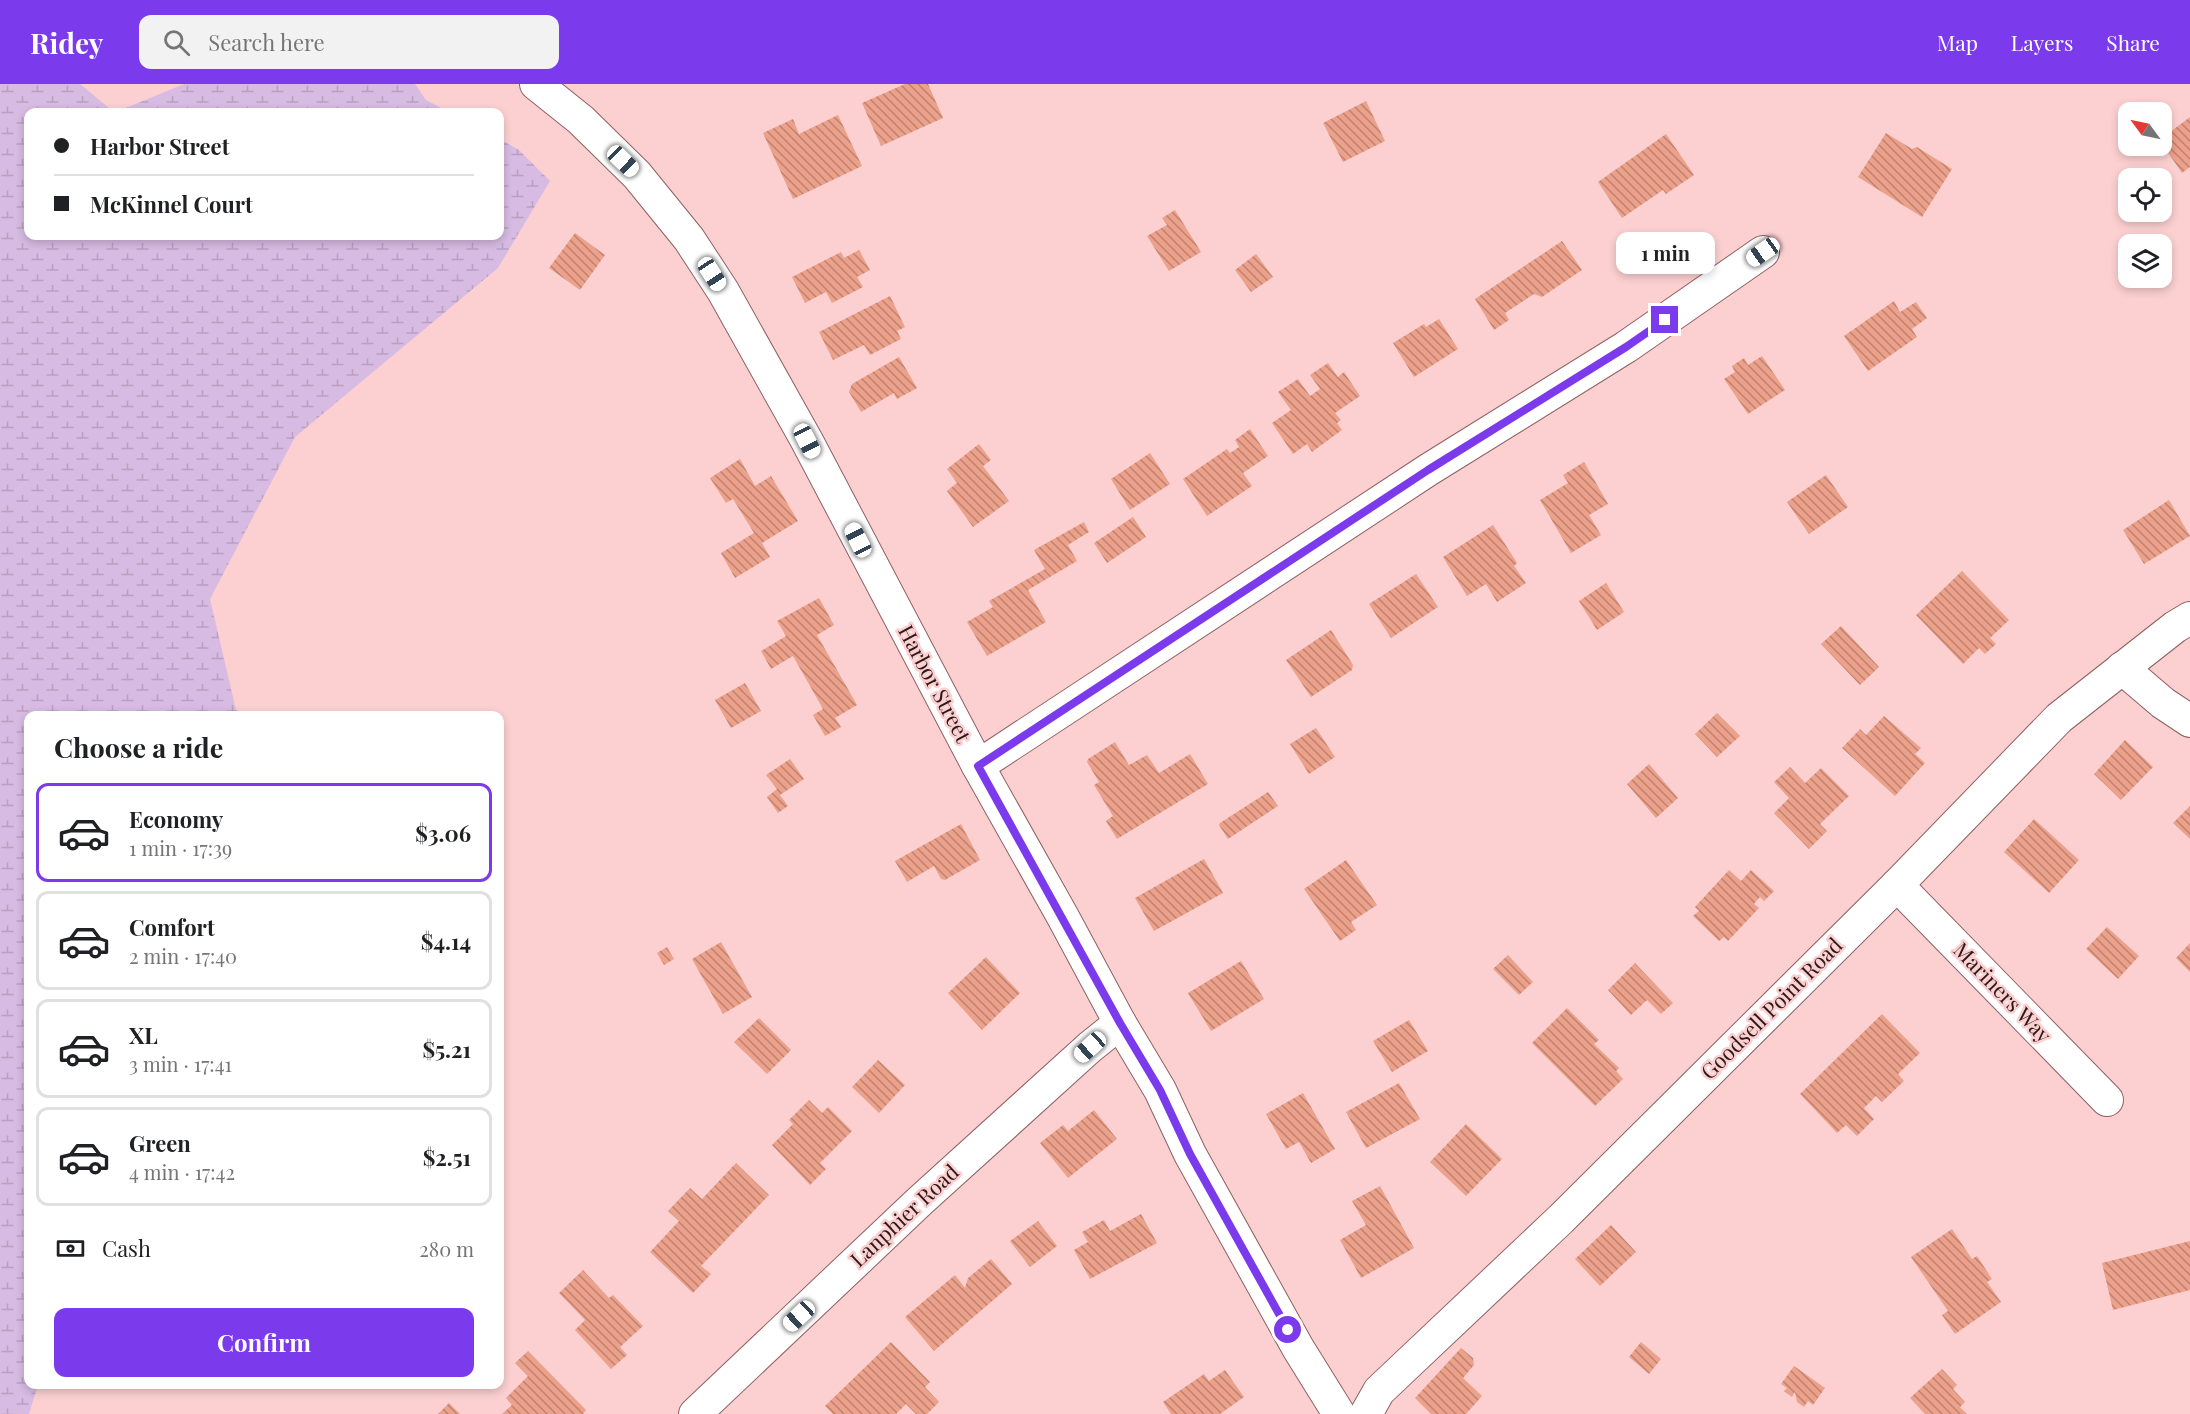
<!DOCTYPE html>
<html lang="en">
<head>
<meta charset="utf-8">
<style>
	body { margin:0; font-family:"Playfair Display",serif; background:#f2f2f2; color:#202124; height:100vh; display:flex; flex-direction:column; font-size:22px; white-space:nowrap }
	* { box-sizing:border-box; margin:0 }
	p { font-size:20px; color:#757577 }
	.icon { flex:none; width:33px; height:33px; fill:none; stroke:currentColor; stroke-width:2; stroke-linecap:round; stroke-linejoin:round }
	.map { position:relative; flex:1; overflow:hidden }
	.side { position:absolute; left:24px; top:627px; width:480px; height:678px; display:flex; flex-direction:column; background:#fff; border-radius:12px; box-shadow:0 3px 9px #0003 }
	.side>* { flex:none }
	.top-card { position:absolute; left:24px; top:24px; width:480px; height:132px; border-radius:12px; box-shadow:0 3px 9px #0003; display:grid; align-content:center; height:132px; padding:0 30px; background:#fff }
	.needle { width:39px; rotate:303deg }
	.fabs { position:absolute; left:2118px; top:18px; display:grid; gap:12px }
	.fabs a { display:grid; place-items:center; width:54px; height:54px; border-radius:12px; background:#fff; box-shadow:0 3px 9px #0003; font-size:30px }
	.end { position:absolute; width:27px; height:27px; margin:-14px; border:8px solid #7c3aed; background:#fff; box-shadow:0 0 0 3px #fff }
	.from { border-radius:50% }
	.bubble { position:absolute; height:42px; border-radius:12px; background:#fff; box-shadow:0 3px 9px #0003; font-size:20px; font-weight:700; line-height:42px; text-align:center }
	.car { position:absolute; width:18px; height:36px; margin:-18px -9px; border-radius:8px; box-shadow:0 0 4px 2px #0007; background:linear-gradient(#fff 24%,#345 0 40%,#fff 0 76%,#345 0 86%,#fff 0) }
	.top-card b { display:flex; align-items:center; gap:21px; height:57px; font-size:22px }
	.top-card b+b { border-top:2px solid #e0e0e0 }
	.top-card i { width:15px; height:15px; background:#202124 }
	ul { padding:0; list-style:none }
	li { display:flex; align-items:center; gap:18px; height:99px; margin:0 12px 9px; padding:0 18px; border:3px solid #e0e0e0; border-radius:12px }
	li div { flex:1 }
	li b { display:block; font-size:22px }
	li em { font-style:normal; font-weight:700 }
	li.current { border-color:#7c3aed }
	li>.icon { width:54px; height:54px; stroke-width:1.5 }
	h2 { padding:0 30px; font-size:27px; line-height:72px }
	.pay { display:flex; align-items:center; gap:15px; height:66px; padding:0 30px; font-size:22px }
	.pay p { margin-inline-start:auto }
	.primary-button { display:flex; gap:12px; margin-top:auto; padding:12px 30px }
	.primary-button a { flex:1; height:69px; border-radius:12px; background:#7c3aed; color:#fff; font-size:24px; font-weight:700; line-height:69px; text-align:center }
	header { display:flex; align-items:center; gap:36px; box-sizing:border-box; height:84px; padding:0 30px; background:#7c3aed; color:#fff }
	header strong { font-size:28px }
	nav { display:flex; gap:33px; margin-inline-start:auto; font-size:21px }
	.search { width:420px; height:54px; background:#f2f2f2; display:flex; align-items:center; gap:15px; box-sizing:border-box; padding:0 21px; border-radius:12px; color:#757577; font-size:22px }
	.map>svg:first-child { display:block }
	.wetland { fill:url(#wetland-marsh) }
	.building { fill:url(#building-back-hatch) }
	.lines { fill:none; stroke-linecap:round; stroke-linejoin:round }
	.street-casing { stroke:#8f6061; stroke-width:34 }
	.street { stroke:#fff; stroke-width:32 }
	.route { stroke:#7c3aed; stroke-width:8 }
	.labels { text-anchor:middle; stroke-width:5; stroke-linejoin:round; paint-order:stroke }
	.street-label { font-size:21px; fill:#2b1818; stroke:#fcd0d1 }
</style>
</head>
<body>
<header>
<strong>Ridey</strong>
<div class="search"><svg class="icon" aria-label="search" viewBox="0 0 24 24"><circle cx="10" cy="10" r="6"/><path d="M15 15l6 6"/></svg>Search here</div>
<nav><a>Map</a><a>Layers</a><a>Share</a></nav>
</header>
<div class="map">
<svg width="2190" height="1330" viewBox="0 0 2190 1330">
	<defs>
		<pattern id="wetland-marsh" width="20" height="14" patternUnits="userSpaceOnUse" patternTransform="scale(1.5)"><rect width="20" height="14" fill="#d7bbe2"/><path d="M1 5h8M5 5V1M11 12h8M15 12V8" fill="none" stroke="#b9a0c1"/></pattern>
		<pattern id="building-back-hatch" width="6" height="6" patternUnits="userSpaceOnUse" patternTransform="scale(1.5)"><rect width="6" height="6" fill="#eca18b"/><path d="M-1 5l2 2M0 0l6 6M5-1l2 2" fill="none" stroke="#bf8271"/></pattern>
	</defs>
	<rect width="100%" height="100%" fill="#fcd0d1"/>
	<g class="wetland">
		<polygon points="0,0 80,0 114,28 28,28 28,152 500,152 500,55 519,66 550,97 498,184 295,353 210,515 236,626 251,631 28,632 28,1300 38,1301 29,1330 0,1330"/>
		<polygon points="184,0 415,0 426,16 449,28 116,28"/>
	</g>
	<g class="building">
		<polygon points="905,0 928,0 943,34 881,62 862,19"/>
		<polygon points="1366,17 1385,57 1343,78 1323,39"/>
		<polygon points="838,31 862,82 793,115 763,49 793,35 799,50"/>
		<polygon points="2190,33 2190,83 2182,89 2162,60 2162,54"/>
		<polygon points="1886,49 1912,65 1917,63 1952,85 1922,133 1858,93"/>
		<polygon points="1666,50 1694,91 1666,110 1663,106 1622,134 1598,98"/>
		<polygon points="1175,126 1201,168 1169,187 1147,152 1167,141 1162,134"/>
		<polygon points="575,149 605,171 580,206 549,184"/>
		<polygon points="1562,157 1582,186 1542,213 1534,210 1505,229 1509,236 1494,246 1475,215"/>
		<polygon points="859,166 870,186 857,193 863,203 832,219 826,208 805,219 792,193 841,168 844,174"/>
		<polygon points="1256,170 1273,193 1251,208 1235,186"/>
		<polygon points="890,212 905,243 897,247 901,255 870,271 864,261 833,276 819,248"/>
		<polygon points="1894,217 1900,228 1916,218 1927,234 1912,245 1917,253 1868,287 1844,252"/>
		<polygon points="1439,235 1458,265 1414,293 1393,259 1424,240 1426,243"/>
		<polygon points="1762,272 1785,306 1748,330 1724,295 1735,288 1732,282 1744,274 1748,281"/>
		<polygon points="899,273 917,304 897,315 894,309 861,328 849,308 852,300"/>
		<polygon points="1328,279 1338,293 1344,288 1360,312 1335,329 1341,336 1337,339 1342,346 1312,368 1307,360 1293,370 1272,339 1291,326 1278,308 1298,295 1310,312 1320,305 1310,291"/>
		<polygon points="1250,345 1268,372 1243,389 1252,402 1207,432 1183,395 1227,365 1230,369 1239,363 1235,356"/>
		<polygon points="979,360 991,376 983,382 1009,417 973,443 947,407 957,399 947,385"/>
		<polygon points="1150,369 1170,400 1130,426 1111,395"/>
		<polygon points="740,375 755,402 771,392 798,437 762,459 770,473 735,494 721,469 754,449 733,415 726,419 710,394"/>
		<polygon points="1584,378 1608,420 1589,431 1601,451 1571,469 1540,416 1568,399 1563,391"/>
		<polygon points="1826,391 1848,423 1809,450 1787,418"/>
		<polygon points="2169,416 2190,452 2144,480 2123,446"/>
		<polygon points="1133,433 1146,453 1107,479 1094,459"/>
		<polygon points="1084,438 1089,448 1068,461 1077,477 1028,506 1046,538 987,572 967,538 993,523 989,517 1045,485 1034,466"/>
		<polygon points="1493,441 1517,479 1514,482 1526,499 1497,518 1486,500 1467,512 1443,473"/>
		<polygon points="1962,487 2009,536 1990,554 1996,560 1985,570 1979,564 1963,580 1916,531"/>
		<polygon points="1416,490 1438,523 1391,554 1369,520"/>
		<polygon points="1606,499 1624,528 1597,546 1579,517"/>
		<polygon points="819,514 834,541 817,551 857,621 835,634 841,643 825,652 813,631 823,625 793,572 771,585 761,567 786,552 777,537"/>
		<polygon points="1841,542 1879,583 1860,601 1821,560"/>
		<polygon points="1331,546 1353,581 1352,586 1311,613 1286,576"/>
		<polygon points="745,599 761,627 731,644 715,616"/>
		<polygon points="1717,629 1740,652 1717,673 1695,650"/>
		<polygon points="1884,632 1921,664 1915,670 1925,679 1895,712 1842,664 1860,645 1866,651"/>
		<polygon points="1316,644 1335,673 1309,690 1290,660"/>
		<polygon points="2125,656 2153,683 2121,716 2094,690"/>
		<polygon points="1115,658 1129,681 1147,671 1159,689 1190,670 1208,700 1117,755 1106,737 1113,732 1094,701 1099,698 1087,678 1088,675"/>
		<polygon points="790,675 804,695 780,711 788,722 778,729 767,713 777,705 766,691"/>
		<polygon points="1649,680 1678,714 1656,734 1627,700"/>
		<polygon points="1790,683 1805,699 1821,684 1849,712 1820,740 1827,747 1809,765 1774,729 1789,714 1774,698"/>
		<polygon points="1268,708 1278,722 1228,755 1219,741 1220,739"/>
		<polygon points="2190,722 2190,755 2173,739"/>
		<polygon points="2034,735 2079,776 2049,809 2004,768"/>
		<polygon points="961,740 980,776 945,796 941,795 934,782 907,798 895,777"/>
		<polygon points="1204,775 1223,809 1154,847 1135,814"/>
		<polygon points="1346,776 1377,821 1351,838 1356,846 1340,857 1304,805"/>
		<polygon points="1729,786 1741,797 1751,786 1774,807 1764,817 1760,813 1754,820 1759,824 1728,857 1724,853 1719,857 1693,832 1699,827 1695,823"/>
		<polygon points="2107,843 2139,872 2118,895 2086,865"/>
		<polygon points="721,858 752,913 723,930 692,875"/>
		<polygon points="2190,859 2190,888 2176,874"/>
		<polygon points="667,863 674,875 664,881 657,869"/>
		<polygon points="1508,871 1533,898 1519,911 1493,885"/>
		<polygon points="986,873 1020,909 982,946 948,909"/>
		<polygon points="1241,877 1264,915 1211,947 1188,909"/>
		<polygon points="1635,879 1673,919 1661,930 1647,916 1631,931 1608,906"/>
		<polygon points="1567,924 1599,956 1594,960 1619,984 1616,987 1623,995 1595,1022 1532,959"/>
		<polygon points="1882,930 1920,969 1898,990 1904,997 1882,1018 1876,1012 1864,1024 1874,1035 1857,1052 1846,1041 1837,1049 1800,1010"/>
		<polygon points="759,934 791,966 767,990 734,958"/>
		<polygon points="1409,936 1428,967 1392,988 1373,957"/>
		<polygon points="878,976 905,1001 879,1029 852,1003"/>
		<polygon points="1399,999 1420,1035 1366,1064 1346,1028"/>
		<polygon points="1303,1009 1335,1065 1311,1079 1299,1058 1286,1065 1266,1030"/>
		<polygon points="809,1016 822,1029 828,1023 852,1047 820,1079 826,1085 810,1101 772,1061 793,1040 789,1036"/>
		<polygon points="1094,1026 1117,1055 1068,1094 1040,1059 1063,1041 1068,1047"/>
		<polygon points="1466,1040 1502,1075 1466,1112 1430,1078"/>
		<polygon points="736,1079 769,1111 701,1182 711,1190 693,1209 650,1168 679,1137 668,1127 690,1104 702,1115"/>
		<polygon points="1380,1102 1414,1164 1361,1194 1340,1156 1366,1141 1352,1117"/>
		<polygon points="1141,1130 1157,1159 1090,1195 1074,1166 1088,1158 1082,1148 1104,1136 1110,1147"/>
		<polygon points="1038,1137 1057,1162 1030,1183 1010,1157"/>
		<polygon points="1611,1141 1636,1168 1600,1202 1575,1175"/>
		<polygon points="1952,1145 1972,1175 1977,1172 1992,1195 1987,1198 2001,1218 1955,1250 1942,1231 1948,1227 1911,1173"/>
		<polygon points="2190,1157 2190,1206 2113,1226 2102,1179"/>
		<polygon points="991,1175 1012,1200 934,1267 905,1233 955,1191 965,1204 968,1194"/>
		<polygon points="583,1186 609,1214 613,1211 643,1242 620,1263 627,1271 611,1285 575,1246 585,1236 559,1209"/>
		<polygon points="891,1258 930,1298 925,1303 939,1318 927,1330 916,1330 906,1320 896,1330 833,1330 825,1322"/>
		<polygon points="1641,1258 1661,1275 1649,1290 1629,1273"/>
		<polygon points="1461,1264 1473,1274 1474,1281 1463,1294 1482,1312 1466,1330 1431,1330 1415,1314"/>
		<polygon points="528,1267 586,1326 583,1330 502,1330 512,1321 506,1314 528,1292 515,1279"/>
		<polygon points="1794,1282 1825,1304 1813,1321 1808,1317 1804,1323 1797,1318 1795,1308 1792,1313 1784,1307 1787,1304 1781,1300"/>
		<polygon points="1942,1285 1957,1301 1953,1305 1965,1318 1960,1323 1967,1330 1925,1330 1910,1314"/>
		<polygon points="1225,1286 1244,1313 1220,1330 1171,1330 1163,1318 1204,1290 1209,1297"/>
		<polygon points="449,1319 460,1330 438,1330"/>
	</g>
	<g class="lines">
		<g class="street-casing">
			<g id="street">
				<polyline points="536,0 581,36 637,91 689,155 723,207 807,357 978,682 1063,833 1120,939 1160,1006 1190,1070 1298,1264 1339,1330"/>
				<polyline points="2122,584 2163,619 2190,637"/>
				<polyline points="978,682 1428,386 1626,263 1763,168"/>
				<polyline points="1897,801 2107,1016"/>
				<polyline points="695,1330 920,1117 1090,963 1120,939"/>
				<polyline points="1366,1330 1379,1307 1561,1135 1897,801 2059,634 2175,543 2190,534"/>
			</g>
		</g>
		<use href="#street" class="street"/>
	</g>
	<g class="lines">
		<polyline class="route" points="1288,1246 1190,1070 1160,1006 1120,939 978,682 1428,386 1626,263 1665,236"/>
	</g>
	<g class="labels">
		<g class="street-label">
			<text transform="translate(934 600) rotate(62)" y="7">Harbor Street</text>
			<text transform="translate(2002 909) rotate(46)" y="7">Mariners Way</text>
			<text transform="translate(1772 925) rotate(-45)" y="7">Goodsell Point Road</text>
			<text transform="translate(905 1132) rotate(-43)" y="7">Lanphier Road</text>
		</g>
	</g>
</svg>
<div class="fabs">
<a><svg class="needle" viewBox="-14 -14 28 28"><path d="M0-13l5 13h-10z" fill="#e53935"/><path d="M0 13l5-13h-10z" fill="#757577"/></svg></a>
<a><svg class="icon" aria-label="locate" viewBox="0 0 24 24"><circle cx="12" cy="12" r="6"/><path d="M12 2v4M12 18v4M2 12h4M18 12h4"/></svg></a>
<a><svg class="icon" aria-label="layers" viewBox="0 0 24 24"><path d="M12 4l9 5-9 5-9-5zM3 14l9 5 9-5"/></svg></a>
</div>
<i class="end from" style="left:1288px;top:1246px"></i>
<i class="end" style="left:1665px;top:236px"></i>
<div class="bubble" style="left:1616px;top:148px;width:99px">1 min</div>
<i class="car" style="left:623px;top:77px;rotate:134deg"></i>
<i class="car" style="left:1763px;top:168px;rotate:235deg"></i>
<i class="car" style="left:712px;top:190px;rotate:147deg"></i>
<i class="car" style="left:807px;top:357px;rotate:153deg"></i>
<i class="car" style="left:858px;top:456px;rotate:333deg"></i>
<i class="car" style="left:1090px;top:963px;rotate:228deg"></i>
<i class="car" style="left:799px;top:1232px;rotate:227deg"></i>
<div class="top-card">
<b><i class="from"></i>Harbor Street</b>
<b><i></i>McKinnel Court</b>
</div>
<section class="side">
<h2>Choose a ride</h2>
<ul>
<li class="current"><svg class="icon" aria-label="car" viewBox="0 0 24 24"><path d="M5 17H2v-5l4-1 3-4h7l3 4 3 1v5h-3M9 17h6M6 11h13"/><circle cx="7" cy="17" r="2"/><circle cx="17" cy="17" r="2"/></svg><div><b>Economy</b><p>1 min · 17:39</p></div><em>$3.06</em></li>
<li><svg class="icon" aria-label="car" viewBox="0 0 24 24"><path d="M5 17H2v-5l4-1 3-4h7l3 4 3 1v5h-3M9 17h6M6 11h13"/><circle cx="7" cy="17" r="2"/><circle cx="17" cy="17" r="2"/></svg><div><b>Comfort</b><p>2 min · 17:40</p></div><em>$4.14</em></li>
<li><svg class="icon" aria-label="car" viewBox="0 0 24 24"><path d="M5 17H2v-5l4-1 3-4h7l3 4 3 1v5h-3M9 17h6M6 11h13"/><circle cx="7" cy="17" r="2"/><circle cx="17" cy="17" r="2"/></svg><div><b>XL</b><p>3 min · 17:41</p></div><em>$5.21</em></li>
<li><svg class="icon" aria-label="car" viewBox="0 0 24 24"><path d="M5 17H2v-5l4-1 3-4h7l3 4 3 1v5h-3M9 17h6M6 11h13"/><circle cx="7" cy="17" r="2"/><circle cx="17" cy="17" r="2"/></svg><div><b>Green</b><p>4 min · 17:42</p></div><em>$2.51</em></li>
</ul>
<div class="pay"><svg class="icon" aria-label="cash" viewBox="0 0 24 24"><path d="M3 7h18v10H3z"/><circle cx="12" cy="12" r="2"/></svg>Cash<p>280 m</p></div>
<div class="primary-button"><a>Confirm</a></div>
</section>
</div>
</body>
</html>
